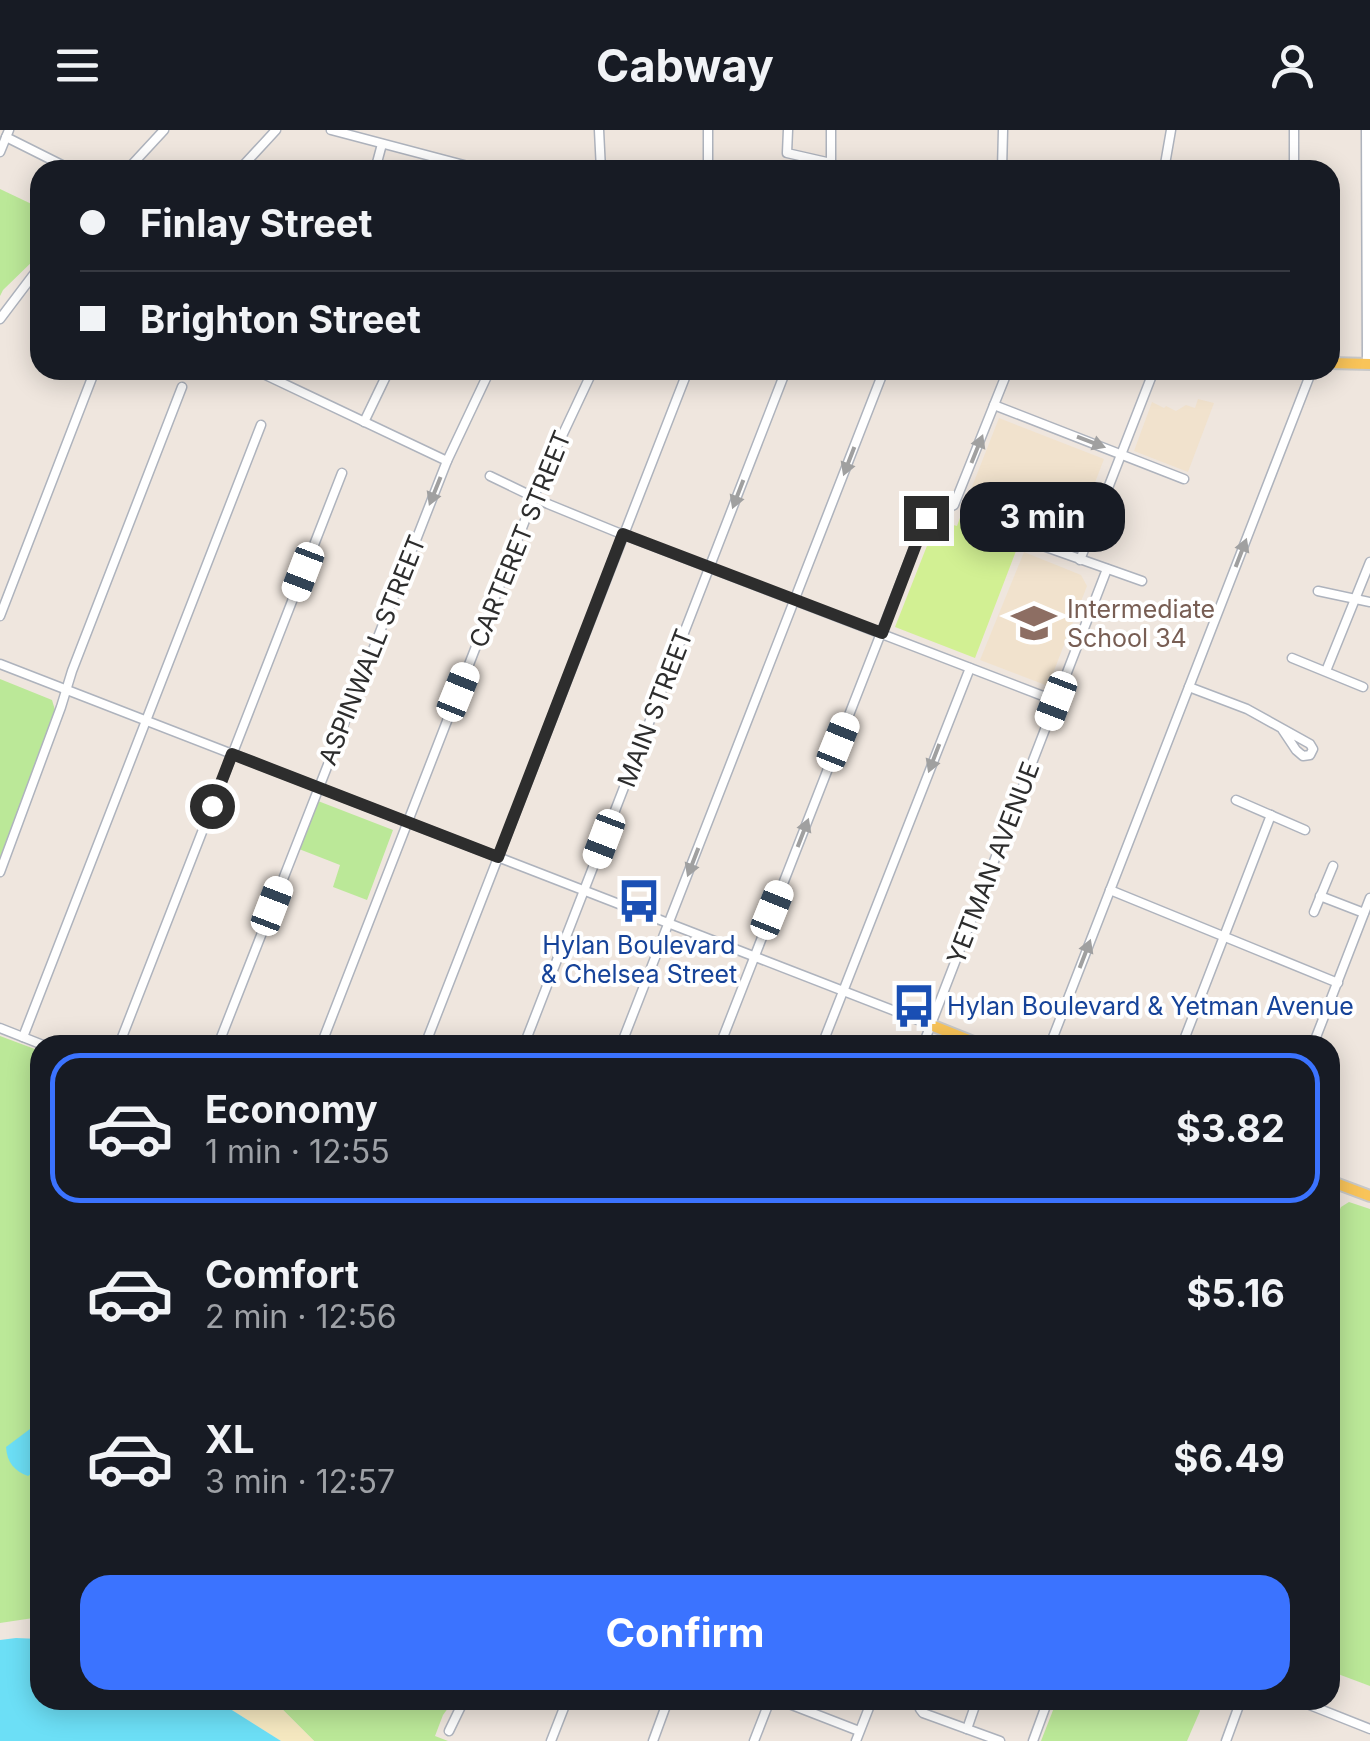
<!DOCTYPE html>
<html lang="en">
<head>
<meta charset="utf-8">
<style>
	body { margin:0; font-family:Inter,sans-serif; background:#242831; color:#f1f3f6; height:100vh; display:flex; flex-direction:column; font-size:38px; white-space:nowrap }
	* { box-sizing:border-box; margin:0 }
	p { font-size:32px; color:#9ea1a6 }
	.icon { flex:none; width:55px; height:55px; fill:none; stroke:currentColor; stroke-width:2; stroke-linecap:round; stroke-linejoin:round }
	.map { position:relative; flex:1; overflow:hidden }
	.drawer { position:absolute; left:30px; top:905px; width:1310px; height:675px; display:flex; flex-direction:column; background:#171b24; border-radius:30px; box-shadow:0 5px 25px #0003 }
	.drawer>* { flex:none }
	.guide { position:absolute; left:30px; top:30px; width:1310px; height:220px; border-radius:30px; box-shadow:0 5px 25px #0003; display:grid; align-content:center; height:220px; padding:0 50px; background:#171b24 }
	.end { position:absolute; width:45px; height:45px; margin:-22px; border:12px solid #2d2d2d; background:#fff; box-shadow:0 0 0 5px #fff }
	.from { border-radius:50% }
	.bubble { position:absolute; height:70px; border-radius:30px; background:#171b24; box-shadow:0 5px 25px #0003; font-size:32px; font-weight:700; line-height:70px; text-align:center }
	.car { position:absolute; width:30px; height:60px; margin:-30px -15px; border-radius:12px; box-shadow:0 0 8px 2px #0007; background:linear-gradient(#fff 24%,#345 0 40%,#fff 0 76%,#345 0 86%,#fff 0) }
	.guide b { display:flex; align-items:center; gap:35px; height:95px; font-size:38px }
	.guide b+b { border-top:2px solid #363941 }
	.guide i { width:25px; height:25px; background:#f1f3f6 }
	ul { padding:18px 0 0; list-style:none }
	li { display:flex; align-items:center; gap:30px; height:150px; margin:0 20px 15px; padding:0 30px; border:5px solid transparent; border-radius:30px }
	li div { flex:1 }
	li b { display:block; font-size:38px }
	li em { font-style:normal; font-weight:700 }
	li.current { border-color:#3b73ff }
	li>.icon { width:90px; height:90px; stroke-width:1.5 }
	.button { display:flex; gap:20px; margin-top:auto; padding:20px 50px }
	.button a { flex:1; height:115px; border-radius:30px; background:#3b73ff; color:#fff; font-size:40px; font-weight:700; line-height:115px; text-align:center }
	header { display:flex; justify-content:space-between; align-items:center; height:130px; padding:0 50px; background:#171b24; font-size:45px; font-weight:700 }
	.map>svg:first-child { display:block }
	.education { fill:#f1e2cd }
	.green { fill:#bbe898 }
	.sand { fill:#f5e8c0 }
	.pitch { fill:#d2f093 }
	.water { fill:#6cdff6 }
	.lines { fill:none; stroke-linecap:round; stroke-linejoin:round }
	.minor-casing { stroke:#aeb3bd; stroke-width:11 }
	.major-casing { stroke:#c8c8c8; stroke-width:14 }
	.minor { stroke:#fff; stroke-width:8 }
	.major { stroke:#f9c459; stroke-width:10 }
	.oneway { fill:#a0a0a0 }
	.route { stroke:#2d2d2d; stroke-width:12 }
	.labels { text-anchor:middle; stroke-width:8; stroke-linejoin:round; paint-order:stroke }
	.street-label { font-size:25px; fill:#2d2d2d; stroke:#fff }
	.education-label { font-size:25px; fill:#785e54; stroke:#fff; text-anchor:start }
	.transit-label { font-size:25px; fill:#164399; stroke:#fff }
</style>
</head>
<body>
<header><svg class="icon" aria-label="menu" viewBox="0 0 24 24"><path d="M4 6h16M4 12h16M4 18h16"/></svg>Cabway<svg class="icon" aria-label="person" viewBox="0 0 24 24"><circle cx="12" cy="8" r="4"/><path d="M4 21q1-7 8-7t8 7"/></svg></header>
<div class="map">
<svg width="1370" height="1611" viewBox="0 0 1370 1611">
	<rect width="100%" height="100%" fill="#efe6de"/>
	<g class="education">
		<polygon points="1198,269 1214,273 1188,342 1134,321 1152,272 1164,278 1166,276 1176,281 1186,275 1195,278"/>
		<polygon points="999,288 1104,329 1070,418 964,377"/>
		<polygon points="1024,422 1081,445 1087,456 1048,556 980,530"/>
	</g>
	<g class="green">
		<polygon points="0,59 40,78 40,124 3,160 0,166"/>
		<polygon points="0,549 52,570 55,580 0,729"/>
		<polygon points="318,671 393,700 367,770 333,757 340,735 299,719"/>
		<polygon points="0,906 40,921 40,1487 0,1493"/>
		<polygon points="1349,1072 1370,1079 1370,1556 1330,1541 1330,1100 1341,1077"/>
		<polygon points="260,1570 454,1570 443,1585 435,1606 448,1611 314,1611 281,1578"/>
		<polygon points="1057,1570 1197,1570 1200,1581 1187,1611 1041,1611"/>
	</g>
	<polygon class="sand" points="216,1570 260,1570 281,1578 314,1611 281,1611"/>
	<polygon class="pitch" points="964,377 1024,400 975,528 895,497 934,398 943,392 957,396"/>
	<g class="water">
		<path d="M40 1297V1337L28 1346C14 1341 7 1332 6 1317L30 1299Z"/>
		<polygon points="16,1508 40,1509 40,1570 216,1570 281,1611 0,1611 0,1510"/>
	</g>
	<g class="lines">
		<g class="minor-casing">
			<g id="minor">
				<polyline points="331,0 483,40"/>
				<polyline points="599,0 601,40"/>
				<polyline points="708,0 708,40"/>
				<polyline points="788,0 787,23 831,33"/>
				<polyline points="831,0 831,40"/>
				<polyline points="1294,0 1294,40"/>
				<polyline points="1366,0 1367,234"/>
				<polyline points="6,7 72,40"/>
				<polyline points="0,22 9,0"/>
				<polyline points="127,40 164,0"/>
				<polyline points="239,40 276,0"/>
				<polyline points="375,40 382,14"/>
				<polyline points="1002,40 1003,0"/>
				<polyline points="1164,40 1171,0"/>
				<polyline points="0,189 40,136"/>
				<polyline points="255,240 447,331"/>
				<polyline points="994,275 1184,349"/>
				<polyline points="364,292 389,240"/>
				<polyline points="490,346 548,374 614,401 1056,571"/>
				<polyline points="1029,411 1142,451"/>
				<polyline points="1080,430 1154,240"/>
				<polyline points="1318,461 1370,472"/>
				<polyline points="0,486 95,240"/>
				<polyline points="1292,528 1363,557"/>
				<polyline points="0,534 931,895"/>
				<polyline points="1326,541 1370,432"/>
				<polyline points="1189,557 1247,579 1310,614 1313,619 1310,625 1303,626 1296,620 1282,599"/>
				<polyline points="1236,670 1305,700"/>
				<polyline points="0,742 61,577 72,541 182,257"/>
				<polyline points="1110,760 1338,853"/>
				<polyline points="1320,766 1364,783"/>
				<polyline points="1314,782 1333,736"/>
				<polyline points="0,898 43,915"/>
				<polyline points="23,907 261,295"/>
				<polyline points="119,915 342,343"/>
				<polyline points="218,915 447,331 490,240"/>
				<polyline points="321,915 538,357 593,240"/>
				<polyline points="425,915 688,240"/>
				<polyline points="524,915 786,240"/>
				<polyline points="621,915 884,240"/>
				<polyline points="720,915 926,388 954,375 1008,240"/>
				<polyline points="822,915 970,538"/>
				<polyline points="923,915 1107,439"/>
				<polyline points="1050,915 1312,240"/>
				<polyline points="1182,915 1271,685"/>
				<polyline points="1313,915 1370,768"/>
				<polyline points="779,1570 859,1601"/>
				<polyline points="923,1570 920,1579 923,1583 1000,1611"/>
				<polyline points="1297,1570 1370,1599"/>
				<polyline points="967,1599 977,1570"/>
				<polyline points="449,1601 464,1570"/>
				<polyline points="551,1611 567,1570"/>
				<polyline points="653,1611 668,1570"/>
				<polyline points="754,1611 770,1570"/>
				<polyline points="856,1611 872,1570"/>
				<polyline points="1033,1611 1048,1570"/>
				<polyline points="1226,1611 1241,1570"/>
			</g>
		</g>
		<g class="major-casing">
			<g id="major">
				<polyline points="1330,233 1370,234"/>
				<polyline points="931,895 981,915"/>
				<polyline points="1330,1051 1370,1066"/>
			</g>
		</g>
		<use href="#minor" class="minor"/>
		<use href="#major" class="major"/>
	</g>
	<defs><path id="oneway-solid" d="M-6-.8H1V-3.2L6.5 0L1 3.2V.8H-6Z" transform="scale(2.5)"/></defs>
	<g class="oneway">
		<use href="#oneway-solid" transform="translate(1091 312) rotate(21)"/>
		<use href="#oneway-solid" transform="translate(977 319) rotate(-68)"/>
		<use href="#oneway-solid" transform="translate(849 331) rotate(111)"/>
		<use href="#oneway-solid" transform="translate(435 361) rotate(112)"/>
		<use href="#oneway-solid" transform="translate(738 364) rotate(111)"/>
		<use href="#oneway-solid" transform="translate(1241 423) rotate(-69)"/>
		<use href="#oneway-solid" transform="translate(934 628) rotate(111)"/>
		<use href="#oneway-solid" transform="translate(803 703) rotate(-69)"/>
		<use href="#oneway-solid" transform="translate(693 732) rotate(111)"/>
		<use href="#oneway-solid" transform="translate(1085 824) rotate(-69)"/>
	</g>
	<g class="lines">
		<polyline class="route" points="212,676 232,624 498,727 623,404 882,503 926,388"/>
	</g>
	<defs>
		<g id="school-bare" transform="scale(3.45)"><path d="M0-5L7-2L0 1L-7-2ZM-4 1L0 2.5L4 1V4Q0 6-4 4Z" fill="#8d6e63" stroke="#fff" stroke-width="2.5" paint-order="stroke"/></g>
		<g id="bus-bare" transform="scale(3.45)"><path d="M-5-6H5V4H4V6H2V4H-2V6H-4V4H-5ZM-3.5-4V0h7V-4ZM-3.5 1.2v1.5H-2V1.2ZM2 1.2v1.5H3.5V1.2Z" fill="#1a4fb4" stroke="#fff" stroke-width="2.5" paint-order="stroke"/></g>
	</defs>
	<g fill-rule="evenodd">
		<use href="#school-bare" x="1034" y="493"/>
		<use href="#bus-bare" x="639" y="771"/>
		<use href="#bus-bare" x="914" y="876"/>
	</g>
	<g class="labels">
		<g class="street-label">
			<text transform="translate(520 409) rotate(-68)" y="9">CARTERET STREET</text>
			<text transform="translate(372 520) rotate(-68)" y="9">ASPINWALL STREET</text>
			<text transform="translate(655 578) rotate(-69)" y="9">MAIN STREET</text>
			<text transform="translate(993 733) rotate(-69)" y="9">YETMAN AVENUE</text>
		</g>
		<g class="education-label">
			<text x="1067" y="488">Intermediate<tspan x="1067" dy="29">School 34</tspan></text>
		</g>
		<g class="transit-label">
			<text x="639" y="824">Hylan Boulevard<tspan x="639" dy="29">&amp; Chelsea Street</tspan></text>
			<text x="947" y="885" text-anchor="start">Hylan Boulevard &amp; Yetman Avenue</text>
		</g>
	</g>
</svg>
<i class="end from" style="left:212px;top:676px"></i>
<i class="end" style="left:926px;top:388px"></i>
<div class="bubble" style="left:960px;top:352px;width:165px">3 min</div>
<i class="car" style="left:303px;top:442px;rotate:201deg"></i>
<i class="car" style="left:458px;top:562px;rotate:22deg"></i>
<i class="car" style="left:1056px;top:571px;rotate:201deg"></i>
<i class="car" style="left:838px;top:612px;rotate:22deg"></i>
<i class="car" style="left:604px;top:709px;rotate:201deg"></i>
<i class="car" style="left:272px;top:776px;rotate:21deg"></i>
<i class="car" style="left:772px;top:780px;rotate:22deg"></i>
<div class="guide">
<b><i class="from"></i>Finlay Street</b>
<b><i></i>Brighton Street</b>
</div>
<section class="drawer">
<ul>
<li class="current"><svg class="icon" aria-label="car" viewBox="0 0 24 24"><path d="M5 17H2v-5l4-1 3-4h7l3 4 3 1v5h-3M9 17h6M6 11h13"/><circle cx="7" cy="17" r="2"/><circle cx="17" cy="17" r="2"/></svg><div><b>Economy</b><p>1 min · 12:55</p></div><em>$3.82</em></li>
<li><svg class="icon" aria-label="car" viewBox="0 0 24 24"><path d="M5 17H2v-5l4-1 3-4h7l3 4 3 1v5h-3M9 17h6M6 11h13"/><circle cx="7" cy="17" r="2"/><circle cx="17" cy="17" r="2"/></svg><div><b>Comfort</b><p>2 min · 12:56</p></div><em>$5.16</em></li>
<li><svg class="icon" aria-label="car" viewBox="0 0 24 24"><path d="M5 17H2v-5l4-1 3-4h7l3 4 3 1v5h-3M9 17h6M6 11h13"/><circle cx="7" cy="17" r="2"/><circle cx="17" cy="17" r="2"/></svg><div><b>XL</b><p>3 min · 12:57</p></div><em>$6.49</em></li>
</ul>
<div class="button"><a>Confirm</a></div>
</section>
</div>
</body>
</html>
